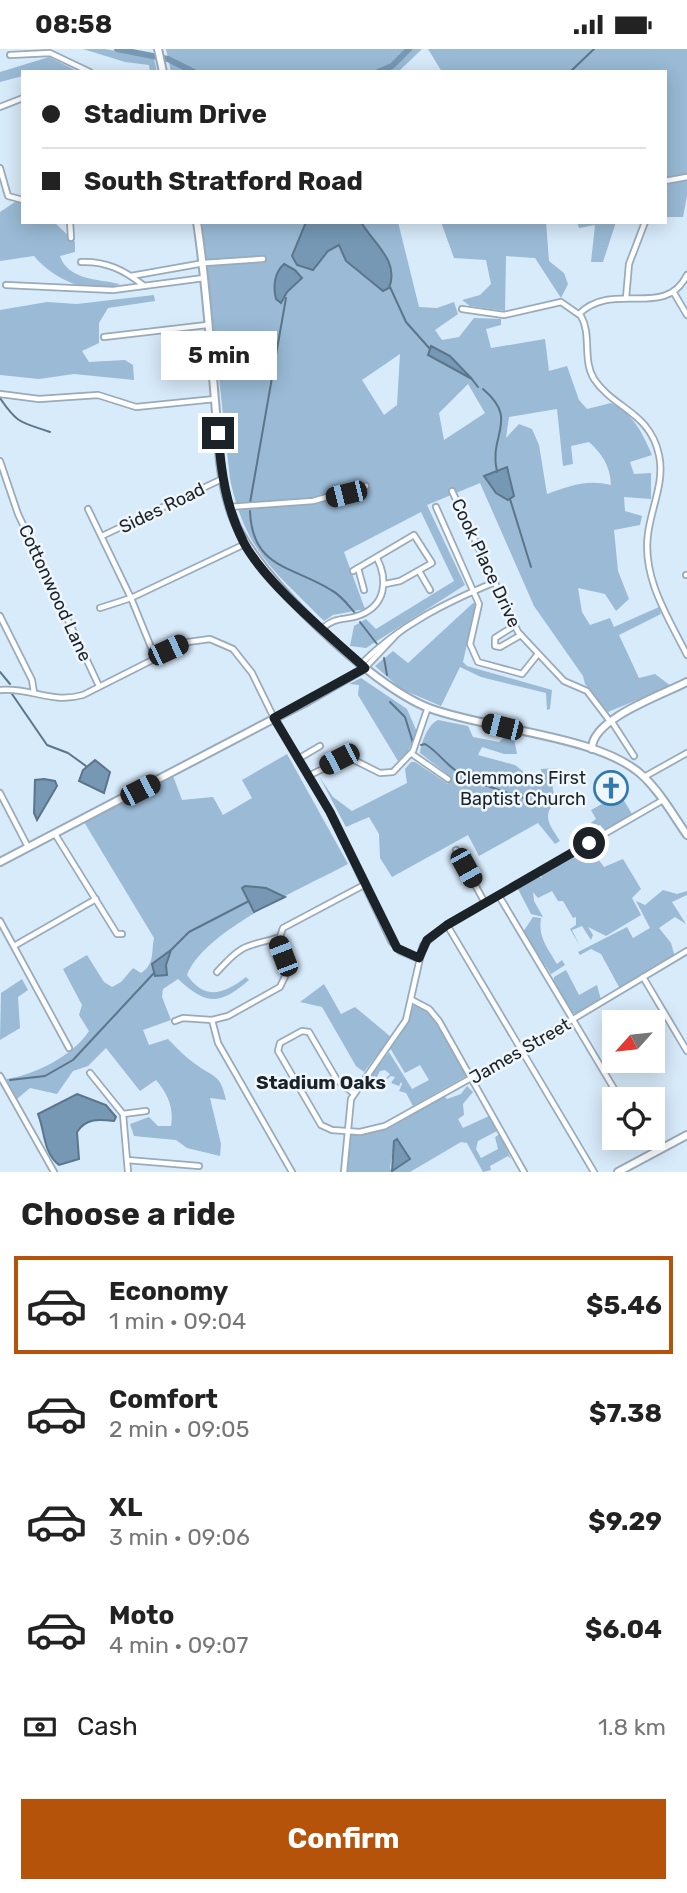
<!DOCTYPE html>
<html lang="en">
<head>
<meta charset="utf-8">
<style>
	body { margin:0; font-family:Rubik,sans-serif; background:#f2f2f2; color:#222; height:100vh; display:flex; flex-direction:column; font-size:26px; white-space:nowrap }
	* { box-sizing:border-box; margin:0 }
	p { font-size:23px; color:#767676 }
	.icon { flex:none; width:38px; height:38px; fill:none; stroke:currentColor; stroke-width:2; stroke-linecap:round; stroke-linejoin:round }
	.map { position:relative; height:1123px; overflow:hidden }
	.sheet { display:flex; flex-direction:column; background:#fff; flex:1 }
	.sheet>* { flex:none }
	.hud { position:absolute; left:21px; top:21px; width:646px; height:154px; border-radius:0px; box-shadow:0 4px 18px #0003; display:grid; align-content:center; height:154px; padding:0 21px; background:#fff }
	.needle { width:46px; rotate:243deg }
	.fabs { position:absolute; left:602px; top:961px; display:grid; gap:14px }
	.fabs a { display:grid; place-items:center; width:63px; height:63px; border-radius:0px; background:#fff; box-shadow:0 4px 18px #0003; font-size:35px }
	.end { position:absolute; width:32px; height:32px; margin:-16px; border:9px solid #1b2228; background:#fff; box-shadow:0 0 0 4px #fff }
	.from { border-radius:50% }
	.bubble { position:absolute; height:49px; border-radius:0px; background:#fff; box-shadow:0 4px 18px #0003; font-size:23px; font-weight:700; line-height:49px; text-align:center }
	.car { position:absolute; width:21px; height:42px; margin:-21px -10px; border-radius:9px; box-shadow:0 0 5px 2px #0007; background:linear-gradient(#222 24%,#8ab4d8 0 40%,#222 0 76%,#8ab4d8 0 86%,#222 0) }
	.hud b { display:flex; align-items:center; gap:24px; height:66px; font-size:26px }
	.hud b+b { border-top:2px solid #e0e0e0 }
	.hud i { width:18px; height:18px; background:#222 }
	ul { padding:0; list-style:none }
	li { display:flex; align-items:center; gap:21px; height:98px; margin:0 14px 10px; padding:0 7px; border:4px solid transparent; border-radius:0px }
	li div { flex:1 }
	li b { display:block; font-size:26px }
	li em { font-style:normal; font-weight:700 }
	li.selected { border-color:#b45309 }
	li>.icon { width:63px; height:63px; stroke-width:1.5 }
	h2 { padding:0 21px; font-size:32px; line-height:84px }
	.pay { display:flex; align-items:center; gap:18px; height:77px; padding:0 21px; font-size:26px }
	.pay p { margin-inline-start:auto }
	.button { display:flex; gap:14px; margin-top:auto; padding:14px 21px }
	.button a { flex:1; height:80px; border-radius:0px; background:#b45309; color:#fff; font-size:28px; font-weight:700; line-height:80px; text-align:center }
	.status { display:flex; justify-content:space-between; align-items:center; height:49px; padding:0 35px; background:#fff; direction:ltr }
	.status svg { height:19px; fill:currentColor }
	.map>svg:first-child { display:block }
	.green { fill:#9abad5; fill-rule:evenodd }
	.water { fill:#7698b4; stroke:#5b758a; stroke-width:2 }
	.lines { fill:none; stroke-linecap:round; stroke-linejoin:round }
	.stream { stroke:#5b758a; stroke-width:2 }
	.river { stroke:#7698b4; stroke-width:6 }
	.minor-casing { stroke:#99abba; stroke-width:8 }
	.major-casing { stroke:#99abba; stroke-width:10 }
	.minor { stroke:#fff; stroke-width:4.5 }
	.major { stroke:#fff; stroke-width:6 }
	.route { stroke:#1b2228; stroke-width:9 }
	.labels { text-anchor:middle; stroke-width:5; stroke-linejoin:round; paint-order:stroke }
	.street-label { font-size:18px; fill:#1b2228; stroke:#eff7fd }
	.poi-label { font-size:18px; fill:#1b2228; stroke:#eff7fd; text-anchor:end }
	.neighbourhood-label { font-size:19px; font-weight:bold; fill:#1b2228; stroke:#eff7fd }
</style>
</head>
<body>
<div class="status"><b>08:58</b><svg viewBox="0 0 49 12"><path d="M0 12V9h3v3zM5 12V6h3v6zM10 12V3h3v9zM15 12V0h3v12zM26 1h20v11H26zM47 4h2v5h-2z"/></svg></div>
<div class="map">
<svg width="687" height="1123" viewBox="0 0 687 1123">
	<rect width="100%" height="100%" fill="#d8ebfb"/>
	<g class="green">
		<polygon points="83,0 105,0 154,9 157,23 150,23 149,16 125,13"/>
		<polygon points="166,0 422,0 398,23 171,23"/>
		<polygon points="428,0 687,0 687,147 683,168 665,168 665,23 442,23"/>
		<polygon points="49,8 79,23 23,23 23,27 0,33 0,23"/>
		<path d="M15 153H23V173H54L75 193V203L60 207C68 231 97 230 120 235 91 249 52 229 34 207L0 212V163Z"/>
		<path d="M202 173H398L419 258 437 259 454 253 458 265 435 281 442 291 459 288 474 269 501 270V276L486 280 491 299 545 290 549 322 567 317 579 351 587 360 611 354C634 366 642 383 652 406L630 413 634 425 651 424V450L624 448 625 462 642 467 640 476 614 481 618 522 629 550 616 562 605 545 578 539 582 563 590 576 610 569 614 578 659 558 661 565 619 586 639 629 655 625 671 637 608 663 585 635 583 627 534 557 480 434 427 456 465 536 366 599 350 597 354 577 366 570 376 580 454 532 421 463 344 503 365 560 333 566 324 572C274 521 246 504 230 430ZM400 305 397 356 384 366 362 331ZM468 335 485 364 444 391 439 364ZM557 360 563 417 573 415 571 397 589 393C603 406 610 417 611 436 586 430 570 437 547 445L539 396 532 380 519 375 506 389 509 368Z"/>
		<polygon points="441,173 546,173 549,212 564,224 568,235 561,249 535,209 506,207 505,262 470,257 462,251 480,246 491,235 486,211 454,209"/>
		<polygon points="577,173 616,173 603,213 591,213 595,176 579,179"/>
		<polygon points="154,246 155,252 108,259 99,274 99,294 82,302 89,313 125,311 133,316 134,331 74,325 39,330 0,326 0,261 47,253 77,255"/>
		<polygon points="473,554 476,555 463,613 467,617 552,641 550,660 547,661 546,644 481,628 460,618 441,657 401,640 375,617 393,602 408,614"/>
		<polygon points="361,629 407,660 417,683 408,702 398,712 358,646 359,636 349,635"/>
		<path d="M438 671 468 677 473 688 499 693 505 688 514 689 517 705H504L482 698 478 706 515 716 536 733 542 725 541 720 556 719 559 725 552 734 555 753C541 768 551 777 560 792L555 795 538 774 479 807 468 786 392 828 380 809 379 785 369 768 346 778 319 727 333 748 352 762 407 734 405 720 411 713H415L448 735 450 727 420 704C421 694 428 675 438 671Z"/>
		<path d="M287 705 348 815C305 838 204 881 187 926 205 952 224 945 246 928L249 931C220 956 207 957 178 930L163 940 162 948 171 971 143 981 149 996 168 990C176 998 184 1007 194 1014 213 1029 220 1023 226 1051L210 1049 221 1095 220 1107 187 1099 176 1091 134 1087 130 1075 149 1068 158 1077H171C174 1059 168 1045 156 1031L140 1042 106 999 88 1017 73 1022 57 1045 30 1039 17 1050 6 1030C33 1027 74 1006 89 982L79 966 82 956 63 920 87 906 104 933 112 938 121 933 133 919 141 924C155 915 151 904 154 889L84 773 173 727 182 751 213 748 223 766 252 749 242 731Z"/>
		<polygon points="620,745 632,765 604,781 600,776 592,782 588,776 596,770 591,761"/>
		<polygon points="595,794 595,802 591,798 590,799 604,818 623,810 641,840 632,849 641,866 606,887 588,878 593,886 591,891 582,877 572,881 580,897 570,880 576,876 576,868 573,869 563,852 558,852 552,842 538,849 533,843 534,852 543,868 531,865 518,840 538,827 542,829 541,826"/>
		<polygon points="663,841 677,845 687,842 687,846 672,853 686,875 675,868 659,879 671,894 675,908 624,939 619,938 601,905 591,900 580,906 578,903 627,878 633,889 650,879 636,852 645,856"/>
		<path d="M533 868 541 869C538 888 547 898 557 915L562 911 565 916 551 925 523 883Z"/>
		<polygon points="566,921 579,946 597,936 601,951 579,966 571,963 553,933 554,928"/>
		<polygon points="22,930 28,941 18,948 20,979 0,991 1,944"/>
		<polygon points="324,935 341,965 355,958 391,988 364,1023 356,1017 322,958 300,953"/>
		<polygon points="415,953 435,969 468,1026 413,1057 406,1044 399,1042 402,1035 401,1033 399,1037 391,1034 395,1028 391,1027 383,1033 390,1025 385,1021 380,1022 371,1039 376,1043 363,1037 389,1003 412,1040 429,1031 420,1016 405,1024 390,999 407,973"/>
		<path d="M467 1037 473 1043 463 1055 464 1066 458 1070 463 1079 489 1067 497 1082 478 1092 476 1100 481 1109 498 1100 495 1088 500 1085 512 1109 506 1099 511 1110 508 1107 490 1117 491 1121 483 1123 467 1094 461 1093 410 1123H346L349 1085 382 1080 444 1047 447 1050 461 1045ZM395 1090 408 1112 392 1122 390 1119Z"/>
	</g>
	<g class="water">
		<path d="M306 173H361C373 194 400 212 389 239L383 242 346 212 339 196 328 202 313 221 297 216 292 207Z"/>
		<path d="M284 215 295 221 302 229 287 243 281 254 276 250C273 238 274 224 284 215Z"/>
		<polygon points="431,297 450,307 472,330 428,306"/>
		<polygon points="507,418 514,447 508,451 496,444 484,427"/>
		<polygon points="95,711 110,723 104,744 79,732 83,721"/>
		<polygon points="44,730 55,732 57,737 37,771 34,764 35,731"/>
		<polygon points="245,837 266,839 285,848 254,863 242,839"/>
		<polygon points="171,901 166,916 167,926 155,927 152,915"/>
		<path d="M77 1045 106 1056 116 1068 114 1072C99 1070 86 1069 77 1083L79 1110 59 1116C43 1104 45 1082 38 1065Z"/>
		<polygon points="397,1090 410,1110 392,1122 394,1092"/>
	</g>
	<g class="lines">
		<g class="stream">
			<polyline points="570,23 594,0"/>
			<polyline points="390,238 406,273 430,300"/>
			<polyline points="471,329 478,338"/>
			<path d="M483 340C520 371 488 386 497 423"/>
			<path d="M0 349C18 376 22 373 50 383"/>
			<polyline points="510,450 531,518"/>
			<polyline points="250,454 286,249"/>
			<path d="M250 462C252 520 293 517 331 541 341 546 348 556 355 564"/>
			<polyline points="360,573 377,595"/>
			<polyline points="384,609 387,626"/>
			<polyline points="0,623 10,635"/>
			<polyline points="12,645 47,696 68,704 86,717"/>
			<polyline points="390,653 405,668 413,694"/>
			<path d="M421 696 425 695C437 702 444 713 455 721 478 737 503 741 529 751"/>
			<polyline points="172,900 189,883 249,852"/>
			<polyline points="10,1031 45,1027 73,1011 154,924"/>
		</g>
		<g class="river">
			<polyline points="117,0 168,10 194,23"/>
			<polyline points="378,23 392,17 409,0"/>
		</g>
		<g class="minor-casing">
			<g id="minor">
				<polyline points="10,6 50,4 90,23"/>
				<polyline points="0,58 23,49"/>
				<polyline points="0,119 8,147 23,151"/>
				<polyline points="665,132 687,128"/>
				<polyline points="70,173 71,189"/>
				<path d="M81 213C106 212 124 221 143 236"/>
				<polyline points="131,227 204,214 263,210"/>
				<polyline points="6,236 113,241 204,229"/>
				<polyline points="674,244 687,266"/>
				<polyline points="626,249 629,215 645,173"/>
				<path d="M462 260 504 266 561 253 581 267C592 286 582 310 594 330 614 360 650 363 659 406 665 433 651 459 648 485 642 529 668 568 687 606"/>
				<path d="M579 265C613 231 665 271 687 226"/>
				<polyline points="104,288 207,276"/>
				<polyline points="0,345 39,350 98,346 136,358 215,350"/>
				<polyline points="0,412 18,465 99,637"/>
				<polyline points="452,442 518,583 564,632 587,642 609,671"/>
				<polyline points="229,458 313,452 366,437"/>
				<polyline points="436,458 479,555 470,595 478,613 522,625 538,605"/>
				<polyline points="88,460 131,549 155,608"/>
				<polyline points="102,487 222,430"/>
				<polyline points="358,519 364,541"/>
				<polyline points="353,522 414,486 432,514 400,532 385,535"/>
				<polyline points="419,522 430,541"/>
				<polyline points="686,526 687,526"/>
				<polyline points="100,559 131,549 245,495"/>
				<polyline points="0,567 32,631 34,644"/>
				<polyline points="514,577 495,589 495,597 500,598 521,586"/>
				<path d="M323 579C336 567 345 572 360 566 386 556 388 531 377 509"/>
				<path d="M361 615C400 576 445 554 495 533"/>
				<polyline points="365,619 398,584"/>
				<path d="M0 641C31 638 50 655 83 646L188 593 210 590 233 600 252 624 274 669 330 763 391 892 400 902 419 910"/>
				<polyline points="612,673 634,707"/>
				<polyline points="412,705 448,730"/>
				<polyline points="298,710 320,697"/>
				<polyline points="308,727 348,708 380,724 393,723 413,702 428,658"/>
				<polyline points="644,728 687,704"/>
				<polyline points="0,744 28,798"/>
				<polyline points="55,785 117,885 122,885"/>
				<polyline points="456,801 485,854"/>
				<polyline points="499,847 616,1043"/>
				<polyline points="0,872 69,999"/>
				<polyline points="447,876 594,1123"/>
				<polyline points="14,897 96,850"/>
				<path d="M217 923C241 896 245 897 278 889"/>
				<polyline points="643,928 687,1002"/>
				<polyline points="412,951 429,960 439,972 524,1123"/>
				<polyline points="212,971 218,994 292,1123"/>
				<polyline points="175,972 183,969 212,971 228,967 280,938 288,921 278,893 283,879 364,836"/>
				<polyline points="90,1024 123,1065 128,1123"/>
				<polyline points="0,1027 54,1123"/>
				<polyline points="353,1044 337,1031 309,983 302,982 280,994 278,1002 321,1076 332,1081 360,1083 385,1077 523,1000 687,902"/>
				<polyline points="123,1065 146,1062"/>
				<polyline points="127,1111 199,1117"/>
				<polyline points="344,1123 351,1050 406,971 423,896 447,876 663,751"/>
			</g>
		</g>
		<g class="major-casing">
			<g id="major">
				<polyline points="158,0 163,23"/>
				<path d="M197 173C206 232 210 292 215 352 219 392 218 433 234 471 257 528 371 637 429 659 487 681 600 686 643 727 661 744 673 766 687 786"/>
				<path d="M592 700C591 670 662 646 687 633"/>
				<polyline points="0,813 308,652 365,619"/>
				<polyline points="618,1123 687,1086"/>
			</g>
		</g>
		<use href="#minor" class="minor"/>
		<use href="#major" class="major"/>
	</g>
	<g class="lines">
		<path class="route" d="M218 384C221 423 226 459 244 494 266 535 329 586 365 619L274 669 330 763 397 899 419 909 427 891 447 876 589 794"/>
	</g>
	<defs>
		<g id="church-ring" transform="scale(1.75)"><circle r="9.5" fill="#eff7fd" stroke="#3179ae" stroke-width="1.5"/><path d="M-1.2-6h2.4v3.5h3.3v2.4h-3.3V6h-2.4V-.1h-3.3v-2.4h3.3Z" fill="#3179ae"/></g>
	</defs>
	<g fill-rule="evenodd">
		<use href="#church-ring" x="611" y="739"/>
	</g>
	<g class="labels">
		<g class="street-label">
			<text transform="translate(162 459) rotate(-26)" y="6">Sides Road</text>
			<text transform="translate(486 514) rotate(65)" y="6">Cook Place Drive</text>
			<text transform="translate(55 544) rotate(65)" y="6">Cottonwood Lane</text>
			<text transform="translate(520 1002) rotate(-30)" y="6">James Street</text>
		</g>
		<g class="poi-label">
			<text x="586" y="735">Clemmons First<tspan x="586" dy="21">Baptist Church</tspan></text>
		</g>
		<g class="neighbourhood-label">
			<text x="321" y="1040">Stadium Oaks</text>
		</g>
	</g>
</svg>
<div class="fabs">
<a><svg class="needle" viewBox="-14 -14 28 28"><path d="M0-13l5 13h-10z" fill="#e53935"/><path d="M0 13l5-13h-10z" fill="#767676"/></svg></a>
<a><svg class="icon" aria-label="locate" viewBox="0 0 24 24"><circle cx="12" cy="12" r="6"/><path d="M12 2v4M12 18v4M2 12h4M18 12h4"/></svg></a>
</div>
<i class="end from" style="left:589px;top:794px"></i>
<i class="end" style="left:218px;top:384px"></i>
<div class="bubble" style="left:161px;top:282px;width:116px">5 min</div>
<i class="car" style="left:346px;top:445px;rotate:256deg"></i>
<i class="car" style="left:168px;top:601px;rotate:65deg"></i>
<i class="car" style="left:502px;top:678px;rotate:284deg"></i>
<i class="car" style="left:339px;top:710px;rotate:243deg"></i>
<i class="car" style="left:140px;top:741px;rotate:63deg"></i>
<i class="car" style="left:466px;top:819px;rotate:151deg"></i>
<i class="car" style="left:283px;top:907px;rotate:339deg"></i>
<div class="hud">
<b><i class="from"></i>Stadium Drive</b>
<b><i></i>South Stratford Road</b>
</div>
</div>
<section class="sheet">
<h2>Choose a ride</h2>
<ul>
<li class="selected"><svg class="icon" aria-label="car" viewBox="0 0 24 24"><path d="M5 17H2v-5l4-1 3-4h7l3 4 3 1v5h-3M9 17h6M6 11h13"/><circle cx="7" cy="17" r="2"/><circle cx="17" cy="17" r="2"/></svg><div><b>Economy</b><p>1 min · 09:04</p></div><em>$5.46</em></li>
<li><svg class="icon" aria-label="car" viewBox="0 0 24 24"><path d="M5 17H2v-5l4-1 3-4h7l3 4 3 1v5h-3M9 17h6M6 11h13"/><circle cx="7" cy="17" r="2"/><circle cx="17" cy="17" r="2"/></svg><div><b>Comfort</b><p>2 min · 09:05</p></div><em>$7.38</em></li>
<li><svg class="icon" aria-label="car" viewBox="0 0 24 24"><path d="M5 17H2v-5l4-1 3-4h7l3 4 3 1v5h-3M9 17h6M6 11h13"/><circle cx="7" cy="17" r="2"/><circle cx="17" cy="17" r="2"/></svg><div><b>XL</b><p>3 min · 09:06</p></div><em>$9.29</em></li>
<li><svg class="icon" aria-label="car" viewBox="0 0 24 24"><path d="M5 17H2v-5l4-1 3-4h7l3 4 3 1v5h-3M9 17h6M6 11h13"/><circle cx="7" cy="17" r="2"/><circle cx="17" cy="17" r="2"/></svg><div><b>Moto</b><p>4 min · 09:07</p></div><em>$6.04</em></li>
</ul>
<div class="pay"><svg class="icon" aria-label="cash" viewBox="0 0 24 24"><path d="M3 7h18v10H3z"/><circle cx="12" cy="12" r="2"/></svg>Cash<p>1.8 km</p></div>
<div class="button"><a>Confirm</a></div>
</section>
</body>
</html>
